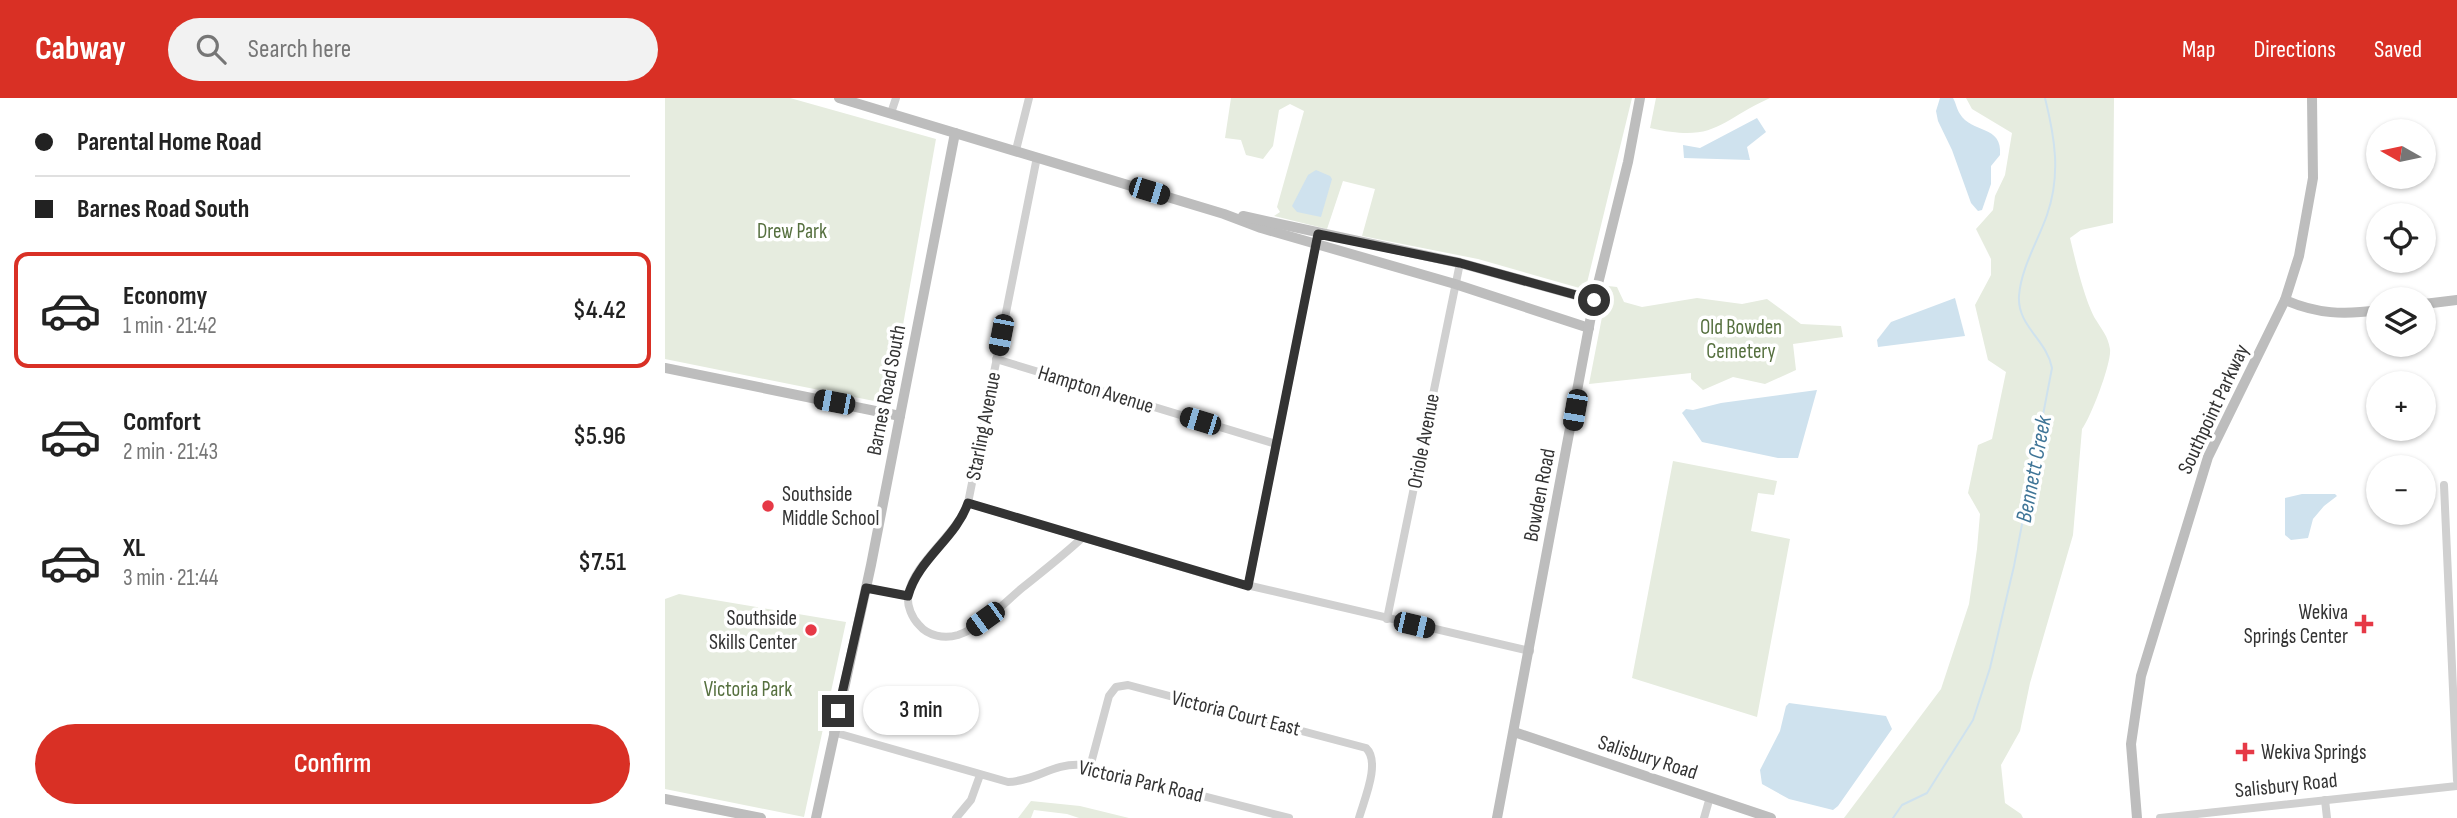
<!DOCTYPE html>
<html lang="en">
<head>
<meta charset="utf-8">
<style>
	body { margin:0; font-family:"Sofia Sans Condensed",sans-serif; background:#f2f2f2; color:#222; height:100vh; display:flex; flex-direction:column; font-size:26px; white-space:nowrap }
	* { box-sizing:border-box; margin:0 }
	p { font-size:23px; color:#767676 }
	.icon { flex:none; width:38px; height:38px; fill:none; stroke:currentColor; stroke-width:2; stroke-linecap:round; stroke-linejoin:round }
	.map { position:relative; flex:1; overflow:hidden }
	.details { display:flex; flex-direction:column; background:#fff; width:665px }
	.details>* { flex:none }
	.top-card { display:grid; align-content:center; height:154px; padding:0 35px; background:#fff }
	.needle { width:46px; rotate:279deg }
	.buttons { position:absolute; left:1701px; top:21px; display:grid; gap:14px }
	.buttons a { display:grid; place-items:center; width:70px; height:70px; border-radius:50%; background:#fff; box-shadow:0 2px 5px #0004; font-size:35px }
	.end { position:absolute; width:32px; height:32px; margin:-16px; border:9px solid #333; background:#fff; box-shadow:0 0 0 4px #fff }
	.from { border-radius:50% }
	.bubble { position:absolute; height:49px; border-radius:24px; background:#fff; box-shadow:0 2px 5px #0004; font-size:23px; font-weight:600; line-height:49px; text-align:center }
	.car { position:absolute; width:21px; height:42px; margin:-21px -10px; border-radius:9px; box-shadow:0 0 5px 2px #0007; background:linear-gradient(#222 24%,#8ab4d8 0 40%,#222 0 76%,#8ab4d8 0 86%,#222 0) }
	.top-card b { display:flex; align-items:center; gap:24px; height:66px; font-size:26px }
	.top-card b+b { border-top:2px solid #e0e0e0 }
	.top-card i { width:18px; height:18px; background:#222 }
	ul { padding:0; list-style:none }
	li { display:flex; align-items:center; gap:21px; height:116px; margin:0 14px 10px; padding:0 21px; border:4px solid transparent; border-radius:14px }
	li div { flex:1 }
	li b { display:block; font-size:26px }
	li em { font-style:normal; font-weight:600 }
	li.current { border-color:#d93025 }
	li>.icon { width:63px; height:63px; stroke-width:1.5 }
	.button { display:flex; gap:14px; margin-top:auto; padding:14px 35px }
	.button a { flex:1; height:80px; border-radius:42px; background:#d93025; color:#fff; font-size:28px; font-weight:600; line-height:80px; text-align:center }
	header { display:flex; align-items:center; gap:42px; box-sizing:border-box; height:98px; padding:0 35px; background:#d93025; color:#fff }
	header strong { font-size:33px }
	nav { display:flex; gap:38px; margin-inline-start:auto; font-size:24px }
	.search { width:490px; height:63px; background:#f2f2f2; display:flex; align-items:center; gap:18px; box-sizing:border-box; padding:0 24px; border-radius:38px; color:#767676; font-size:26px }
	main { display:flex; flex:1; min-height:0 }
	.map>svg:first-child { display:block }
	.green { fill:#e6ecdf }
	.water { fill:#cfe2ee }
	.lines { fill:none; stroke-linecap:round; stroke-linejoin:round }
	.stream { stroke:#cfe2ee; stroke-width:2 }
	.street { stroke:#d0d0d0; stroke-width:8 }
	.secondary { stroke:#bdbdbd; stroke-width:10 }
	.route { stroke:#333; stroke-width:9 }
	.poi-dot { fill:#e63946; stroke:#fff; stroke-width:2.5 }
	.labels { text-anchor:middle; stroke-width:7; stroke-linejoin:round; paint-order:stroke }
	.park-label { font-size:21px; fill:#56703f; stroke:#fff }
	.street-label { font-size:21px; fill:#333; stroke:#fff }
	.poi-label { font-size:21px; fill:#333; stroke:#fff; text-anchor:start }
	.water-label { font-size:23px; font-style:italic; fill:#3f7597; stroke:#fff }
</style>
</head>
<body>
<header>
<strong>Cabway</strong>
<div class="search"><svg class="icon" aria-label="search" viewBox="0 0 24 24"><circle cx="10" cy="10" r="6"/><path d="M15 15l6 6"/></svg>Search here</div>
<nav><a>Map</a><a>Directions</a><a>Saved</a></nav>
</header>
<main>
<section class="details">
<div class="top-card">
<b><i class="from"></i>Parental Home Road</b>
<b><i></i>Barnes Road South</b>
</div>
<ul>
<li class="current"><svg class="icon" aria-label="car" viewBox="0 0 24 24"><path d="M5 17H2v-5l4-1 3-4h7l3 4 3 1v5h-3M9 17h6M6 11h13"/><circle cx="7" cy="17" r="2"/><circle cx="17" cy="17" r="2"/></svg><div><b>Economy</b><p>1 min · 21:42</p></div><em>$4.42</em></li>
<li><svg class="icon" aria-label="car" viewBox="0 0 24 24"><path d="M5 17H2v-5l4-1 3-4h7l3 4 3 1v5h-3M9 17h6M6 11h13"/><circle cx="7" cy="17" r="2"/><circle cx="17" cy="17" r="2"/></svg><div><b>Comfort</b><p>2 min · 21:43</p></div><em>$5.96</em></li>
<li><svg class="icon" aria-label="car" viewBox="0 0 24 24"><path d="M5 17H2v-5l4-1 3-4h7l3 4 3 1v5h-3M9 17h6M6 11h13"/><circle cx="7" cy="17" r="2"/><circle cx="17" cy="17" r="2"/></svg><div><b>XL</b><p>3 min · 21:44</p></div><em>$7.51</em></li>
</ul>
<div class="button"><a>Confirm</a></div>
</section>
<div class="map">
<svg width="1792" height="720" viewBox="0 0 1792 720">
	<rect width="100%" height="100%" fill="#fff"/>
	<g class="green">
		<polygon points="0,0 125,0 271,41 224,306 0,261"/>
		<polygon points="566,0 967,0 921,189 918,191 813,161 697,138 710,91 678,83 662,131 609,118 615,114 612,109 639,13 625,6 614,12 608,48 598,61 581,57 576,42 560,40"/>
		<path d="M991 0H1105C1052 24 1051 45 985 30Z"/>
		<path d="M1301 0H1449L1448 125 1416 132 1405 140C1410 161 1420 204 1431 222 1437 232 1443 238 1445 251 1447 264 1426 319 1417 331L1408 437 1365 585 1355 633 1336 667 1340 705 1356 716 1358 720H1179L1276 591 1304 506 1312 451 1315 416 1303 395 1313 347 1327 341 1341 274 1323 262 1310 207 1326 177V161L1311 131 1328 112 1330 98 1340 77 1347 35 1307 11Z"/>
		<polygon points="943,188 952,189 959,204 977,209 1032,200 1077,206 1102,201 1136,226 1176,228 1178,239 1128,246 1131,272 1100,286 1068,279 1038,292 1026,281 1026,275 924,286"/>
		<polygon points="1008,363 1112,383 1109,397 1093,395 1086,433 1125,441 1092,619 967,580"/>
		<polygon points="14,496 181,524 139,719 0,691 0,501"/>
		<polygon points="366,703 415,708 464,720 414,720 402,716 369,712 366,720 353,720"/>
	</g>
	<g class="water">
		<path d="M1275 0H1288C1291 5 1292 12 1295 16 1306 35 1338 27 1335 57L1326 68V86L1317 112 1313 113 1306 105 1287 52 1273 23 1271 13Z"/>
		<polygon points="1092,20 1101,34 1082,49 1085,62 1019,60 1018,47 1035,50"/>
		<polygon points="651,72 665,78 667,81 656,119 632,114 627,108 643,77"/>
		<polygon points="1290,200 1300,238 1213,249 1212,242 1226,224"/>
		<polygon points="1152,292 1133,360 1113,360 1037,344 1017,315 1021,311 1028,312 1056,305"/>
		<polygon points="1637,396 1670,396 1672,398 1659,408 1648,421 1643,440 1626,442 1620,437 1620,400"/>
		<polygon points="1124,605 1221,618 1227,631 1173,708 1168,712 1124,701 1097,686 1095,672 1115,633 1121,608"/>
	</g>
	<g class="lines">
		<path class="stream" d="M1228 720 1237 707 1262 695 1308 622 1325 570 1349 468 1387 270C1382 242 1352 228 1354 198 1356 170 1373 143 1382 117 1396 77 1390 40 1380 0"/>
		<g class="street">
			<polyline points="226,15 231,0"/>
			<polyline points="351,52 364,0"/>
			<path d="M372 59 303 405C291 438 248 464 243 498 242 508 247 520 254 527 263 538 279 541 293 537 317 529 338 506 357 490 378 473 399 457 418 439"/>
			<polyline points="331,261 611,346"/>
			<polyline points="1779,387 1792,682"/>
			<polyline points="303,405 560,482 865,553"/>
			<polyline points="583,488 652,141"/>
			<polyline points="201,490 243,498"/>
			<polyline points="722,521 795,165"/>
			<path d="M168 634 343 684C371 683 388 665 416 667L624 720"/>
			<path d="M425 669 444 598 451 589 463 587 701 650C716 664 699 702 694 720"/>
			<polyline points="1660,702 1662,720"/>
			<polyline points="291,720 306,702 315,677"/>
			<polyline points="1039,720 1045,699"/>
			<polyline points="1495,720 1792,688"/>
		</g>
		<g class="secondary">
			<polyline points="174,0 559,116 596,130 790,186 924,230"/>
			<polyline points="578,118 795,165 929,202"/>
			<path d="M1620 202C1652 216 1679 217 1713 212"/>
			<polyline points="1759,206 1792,202"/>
			<polyline points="0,270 235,318"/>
			<polyline points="849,634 1106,720"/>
			<polyline points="0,701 96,720"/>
			<polyline points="151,720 206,467 290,35"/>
			<polyline points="832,720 929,202 963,64 975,0"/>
			<polyline points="1472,720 1466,646 1476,578 1543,359 1620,202 1634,158 1648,80 1647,0"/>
		</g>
	</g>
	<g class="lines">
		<path class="route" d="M173 613 201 490 243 498C253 461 291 440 303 405L583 488 653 136 795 165 929 202"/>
	</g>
	<g class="poi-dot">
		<circle cx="103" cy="408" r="7"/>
		<path d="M1695.5 515.5h7v7h7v7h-7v7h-7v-7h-7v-7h7z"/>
		<circle cx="146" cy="532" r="7"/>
		<path d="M1576.5 643.5h7v7h7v7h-7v7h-7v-7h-7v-7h7z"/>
	</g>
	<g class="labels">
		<g class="park-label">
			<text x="127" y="140">Drew Park</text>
			<text x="1076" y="236">Old Bowden<tspan x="1076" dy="24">Cemetery</tspan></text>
			<text x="83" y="598">Victoria Park</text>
		</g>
		<g class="street-label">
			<text transform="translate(431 291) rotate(17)" y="7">Hampton Avenue</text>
			<text transform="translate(221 292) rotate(-79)" y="7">Barnes Road South</text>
			<text transform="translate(1548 311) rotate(-65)" y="7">Southpoint Parkway</text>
			<text transform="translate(318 328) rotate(-79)" y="7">Starling Avenue</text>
			<text transform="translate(758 343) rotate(-79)" y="7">Oriole Avenue</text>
			<text transform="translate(874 397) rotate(-79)" y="7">Bowden Road</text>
			<text transform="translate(571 615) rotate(14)" y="7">Victoria Court East</text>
			<text transform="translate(983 659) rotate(18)" y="7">Salisbury Road</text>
			<text transform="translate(476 683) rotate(13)" y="7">Victoria Park Road</text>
			<text transform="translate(1621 687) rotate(-6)" y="7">Salisbury Road</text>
		</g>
		<g class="poi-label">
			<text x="117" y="403">Southside<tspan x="117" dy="24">Middle School</tspan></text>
			<text x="1683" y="521" text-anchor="end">Wekiva<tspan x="1683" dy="24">Springs Center</tspan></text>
			<text x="132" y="527" text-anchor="end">Southside<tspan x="132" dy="24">Skills Center</tspan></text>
			<text x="1596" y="661">Wekiva Springs</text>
		</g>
		<g class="water-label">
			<text transform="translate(1368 371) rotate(-79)" y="8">Bennett Creek</text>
		</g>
	</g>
</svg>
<div class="buttons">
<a><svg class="needle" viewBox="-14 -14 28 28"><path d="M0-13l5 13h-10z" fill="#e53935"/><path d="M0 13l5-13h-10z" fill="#767676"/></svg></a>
<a><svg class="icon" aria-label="locate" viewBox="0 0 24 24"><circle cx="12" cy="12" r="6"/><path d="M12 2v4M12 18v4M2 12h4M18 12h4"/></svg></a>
<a><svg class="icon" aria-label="layers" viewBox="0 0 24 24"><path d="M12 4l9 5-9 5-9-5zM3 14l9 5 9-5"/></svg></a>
<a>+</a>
<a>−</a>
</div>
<i class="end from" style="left:929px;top:202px"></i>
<i class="end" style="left:173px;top:613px"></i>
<div class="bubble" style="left:198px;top:588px;width:116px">3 min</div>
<i class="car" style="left:484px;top:93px;rotate:107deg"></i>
<i class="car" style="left:336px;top:237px;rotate:191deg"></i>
<i class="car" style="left:169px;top:304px;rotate:281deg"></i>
<i class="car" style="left:910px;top:312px;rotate:190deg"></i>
<i class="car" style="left:535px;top:323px;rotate:287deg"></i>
<i class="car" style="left:320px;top:521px;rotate:234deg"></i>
<i class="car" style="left:749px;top:527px;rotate:103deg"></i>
</div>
</main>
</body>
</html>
